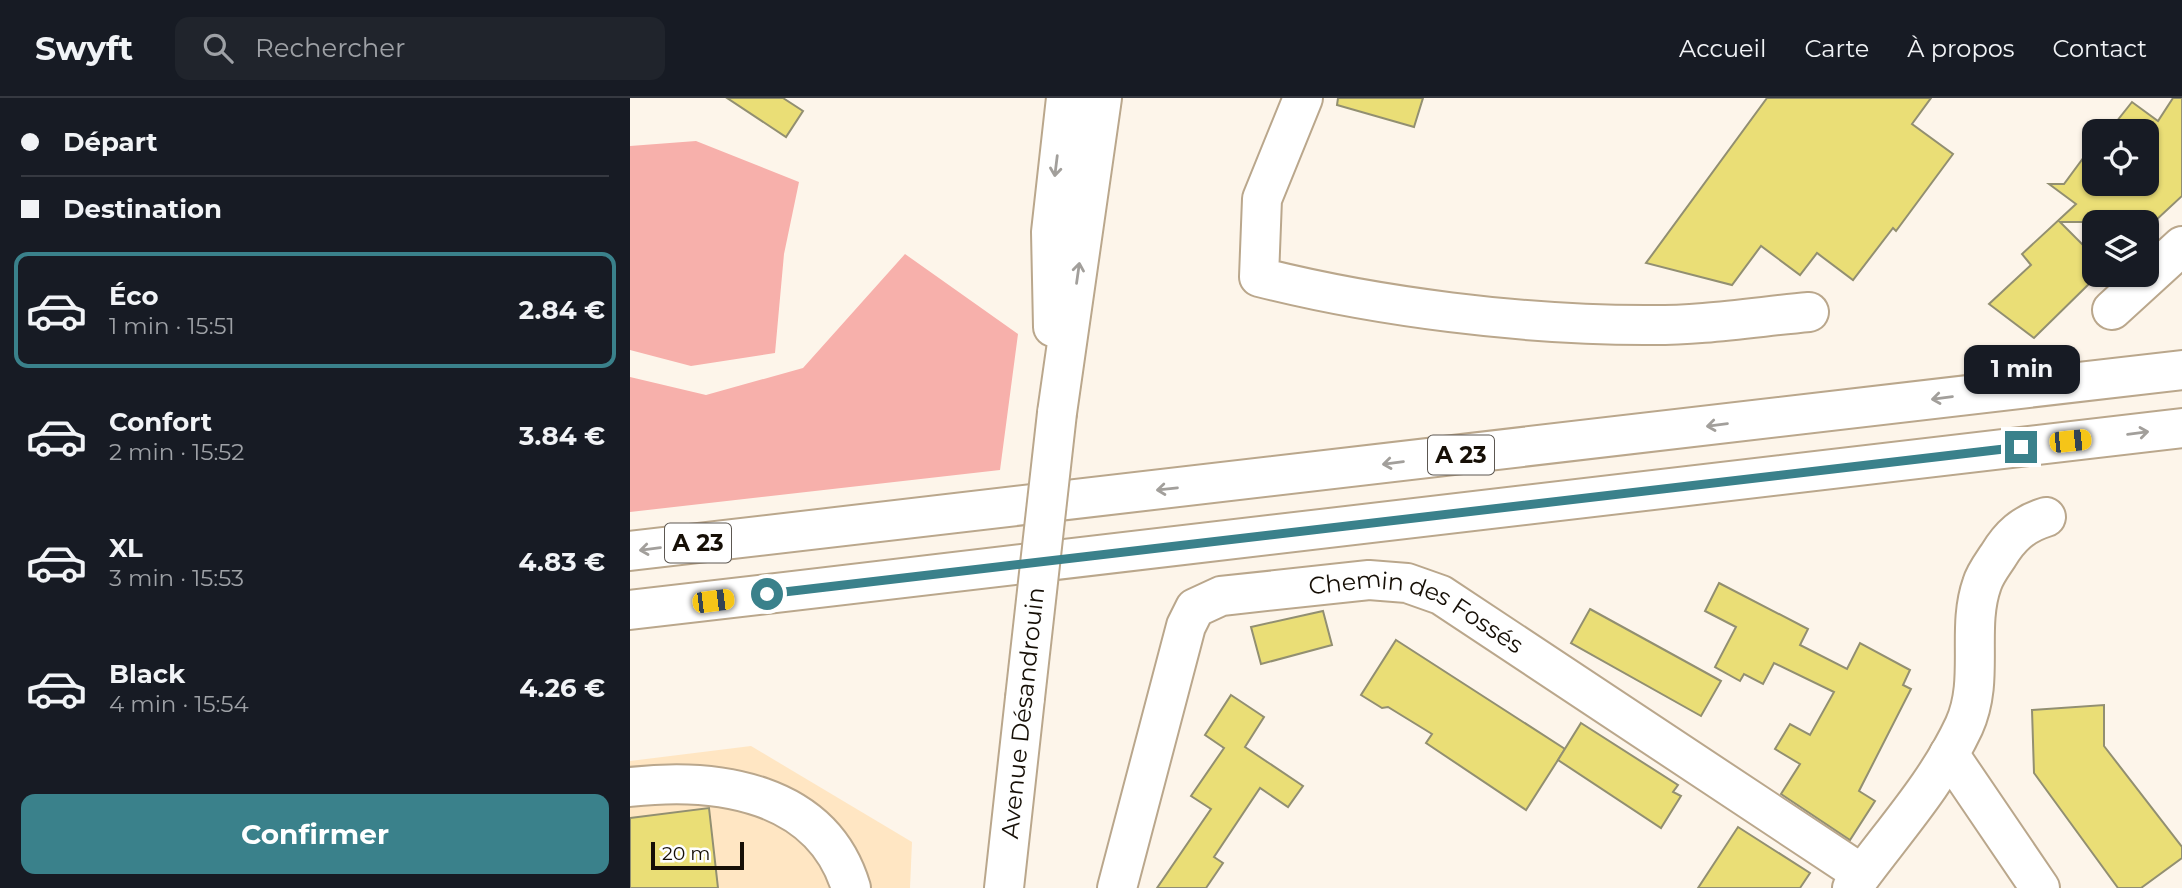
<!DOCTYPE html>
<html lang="fr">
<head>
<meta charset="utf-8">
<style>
	body { margin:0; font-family:Montserrat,sans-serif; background:#20242c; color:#f1f3f6; height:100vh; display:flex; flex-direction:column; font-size:26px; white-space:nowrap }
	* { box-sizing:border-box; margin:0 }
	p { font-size:23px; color:#9ea1a6 }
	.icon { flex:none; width:38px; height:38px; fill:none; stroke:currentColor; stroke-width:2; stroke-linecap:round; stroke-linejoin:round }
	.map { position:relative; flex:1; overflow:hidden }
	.details { display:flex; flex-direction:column; background:#171b24; width:630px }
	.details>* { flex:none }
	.top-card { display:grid; align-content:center; height:154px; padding:0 21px; background:#171b24 }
	.tools { position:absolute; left:1452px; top:21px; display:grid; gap:14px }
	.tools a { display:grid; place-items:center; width:77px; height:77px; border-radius:14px; background:#171b24; box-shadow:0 2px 5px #0004; font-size:35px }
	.scale { position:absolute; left:21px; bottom:18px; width:93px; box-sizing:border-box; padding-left:7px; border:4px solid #160f06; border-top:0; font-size:19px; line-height:24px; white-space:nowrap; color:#160f06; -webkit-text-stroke:5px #fff; paint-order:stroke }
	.end { position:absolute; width:32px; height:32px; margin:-16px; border:9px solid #3a818b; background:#fff; box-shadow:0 0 0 4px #fff }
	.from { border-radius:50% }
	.bubble { position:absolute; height:49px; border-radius:14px; background:#171b24; box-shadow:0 2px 5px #0004; font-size:23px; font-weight:700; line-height:49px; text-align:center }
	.car { position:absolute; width:21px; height:42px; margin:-21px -10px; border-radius:9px; box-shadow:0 0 5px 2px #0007; background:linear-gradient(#f5c518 24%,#345 0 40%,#f5c518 0 76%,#345 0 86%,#f5c518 0) }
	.top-card b { display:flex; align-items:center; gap:24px; height:66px; font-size:26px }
	.top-card b+b { border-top:2px solid #363941 }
	.top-card i { width:18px; height:18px; background:#f1f3f6 }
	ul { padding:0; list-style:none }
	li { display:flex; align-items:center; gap:21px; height:116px; margin:0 14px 10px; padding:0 7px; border:4px solid transparent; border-radius:14px }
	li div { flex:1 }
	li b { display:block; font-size:26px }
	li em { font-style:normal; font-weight:700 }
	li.on { border-color:#3a818b }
	li>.icon { width:63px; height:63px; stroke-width:1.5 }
	.action { display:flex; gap:14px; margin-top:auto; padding:14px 21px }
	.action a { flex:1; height:80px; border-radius:14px; background:#3a818b; color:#fff; font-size:28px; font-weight:700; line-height:80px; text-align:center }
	header { display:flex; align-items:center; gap:42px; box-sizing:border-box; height:98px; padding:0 35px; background:#171b24; border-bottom:2px solid #363941 }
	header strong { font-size:33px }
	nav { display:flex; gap:38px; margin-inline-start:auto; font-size:24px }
	.search { width:490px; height:63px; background:#20242c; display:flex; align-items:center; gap:18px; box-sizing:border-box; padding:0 24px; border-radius:14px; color:#9ea1a6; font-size:26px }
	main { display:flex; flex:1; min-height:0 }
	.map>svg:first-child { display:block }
	.built { fill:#ffe6c3 }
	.green { fill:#f7b0ab }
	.building { fill:#eade76; stroke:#928f71; stroke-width:2 }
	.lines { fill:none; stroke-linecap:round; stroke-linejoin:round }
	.minor-casing { stroke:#baa78c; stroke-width:42 }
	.major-casing { stroke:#baa78c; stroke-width:42 }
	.highway-casing { stroke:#baa78c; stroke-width:42 }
	.minor { stroke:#fff; stroke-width:38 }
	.major { stroke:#fff; stroke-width:38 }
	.highway { stroke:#fff; stroke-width:38 }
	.major-bridge-casing { stroke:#baa78c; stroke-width:42; stroke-linecap:butt }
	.major-bridge { stroke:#fff; stroke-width:38 }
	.oneway { stroke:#a29f9b }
	.route { stroke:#3a818b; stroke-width:9 }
	.labels { text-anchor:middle; stroke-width:7; stroke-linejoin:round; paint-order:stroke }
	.shield { fill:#fff; stroke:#5c5751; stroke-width:2 }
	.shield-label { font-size:23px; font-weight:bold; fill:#160f06 }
	.street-label { font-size:24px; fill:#160f06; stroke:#fff }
</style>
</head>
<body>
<header>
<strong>Swyft</strong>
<div class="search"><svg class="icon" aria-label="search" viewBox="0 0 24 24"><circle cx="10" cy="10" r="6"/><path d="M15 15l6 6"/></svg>Rechercher</div>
<nav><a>Accueil</a><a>Carte</a><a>À propos</a><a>Contact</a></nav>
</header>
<main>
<section class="details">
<div class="top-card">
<b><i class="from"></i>Départ</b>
<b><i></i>Destination</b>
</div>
<ul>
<li class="on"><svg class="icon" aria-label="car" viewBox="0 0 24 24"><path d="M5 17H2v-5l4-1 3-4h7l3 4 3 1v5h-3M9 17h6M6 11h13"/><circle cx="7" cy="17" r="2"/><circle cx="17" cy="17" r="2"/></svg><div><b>Éco</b><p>1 min · 15:51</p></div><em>2.84 €</em></li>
<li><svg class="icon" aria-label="car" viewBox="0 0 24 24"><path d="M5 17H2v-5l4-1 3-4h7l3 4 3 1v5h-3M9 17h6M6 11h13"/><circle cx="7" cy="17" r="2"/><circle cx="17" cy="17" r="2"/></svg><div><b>Confort</b><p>2 min · 15:52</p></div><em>3.84 €</em></li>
<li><svg class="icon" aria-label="car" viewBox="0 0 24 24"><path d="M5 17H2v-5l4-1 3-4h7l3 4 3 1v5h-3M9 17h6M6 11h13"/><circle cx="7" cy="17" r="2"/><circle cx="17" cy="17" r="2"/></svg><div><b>XL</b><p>3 min · 15:53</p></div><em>4.83 €</em></li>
<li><svg class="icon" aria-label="car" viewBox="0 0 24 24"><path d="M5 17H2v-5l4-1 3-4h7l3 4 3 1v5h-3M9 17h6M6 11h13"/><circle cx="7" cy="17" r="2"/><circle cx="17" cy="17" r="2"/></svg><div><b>Black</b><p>4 min · 15:54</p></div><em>4.26 €</em></li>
</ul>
<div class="action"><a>Confirmer</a></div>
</section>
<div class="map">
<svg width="1552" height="790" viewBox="0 0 1552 790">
	<rect width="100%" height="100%" fill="#fdf5ea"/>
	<polygon class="built" points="121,648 282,744 280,790 0,790 0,663"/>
	<g class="green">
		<polygon points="66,43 169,84 154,156 145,255 61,268 0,252 0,48"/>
		<polygon points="275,156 388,236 370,372 0,414 0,279 76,297 173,270"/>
	</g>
	<g class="building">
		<polygon points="97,0 153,0 173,13 156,39"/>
		<polygon points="708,0 793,0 784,29 707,7"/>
		<polygon points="1137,0 1301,0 1282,26 1323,56 1266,133 1263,130 1223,182 1187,155 1170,177 1131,148 1102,187 1016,165"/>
		<polygon points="1543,0 1552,0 1552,98 1524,124 1430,124 1465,159 1465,180 1404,240 1359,206 1401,167 1392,156 1446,106 1419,86 1434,86 1465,44 1465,86 1517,86 1517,33 1479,33 1502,4 1528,23"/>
		<polygon points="1089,485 1178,531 1170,547 1217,571 1230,545 1280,572 1273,587 1281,591 1229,693 1245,703 1220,742 1151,696 1170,666 1145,651 1160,626 1180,637 1204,594 1144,565 1133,586 1114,576 1110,583 1085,569 1106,529 1075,513"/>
		<polygon points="960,511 1091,583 1071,618 941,545"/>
		<polygon points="693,513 702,547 631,566 621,529"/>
		<polygon points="766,542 935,651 896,712 796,645 802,636 758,609 752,610 731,597"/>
		<polygon points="601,597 634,619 615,649 673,688 658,709 630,690 584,759 593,765 576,790 527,790 581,711 561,698 594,650 575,637"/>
		<polygon points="1474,607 1474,648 1552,749 1552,760 1511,790 1488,790 1404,675 1402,612"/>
		<polygon points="951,625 1048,687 1043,694 1051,698 1031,730 928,662"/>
		<polygon points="79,710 88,790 0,790 0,720"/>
		<polygon points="1108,729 1180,775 1170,790 1068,790"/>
	</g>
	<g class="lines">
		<g class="minor-casing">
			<g id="minor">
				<path d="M673 0 632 101 629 179C747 209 893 227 1015 227 1069 228 1125 219 1179 214"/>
				<polyline points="1482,212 1552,148"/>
				<polyline points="1319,656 1410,790"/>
				<path d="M0 689C86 679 192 693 221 790"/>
				<path id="s1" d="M487 790 556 528 565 510 591 498 739 482 777 485 811 497 1232 776"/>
				<path d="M1222 790C1260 737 1306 688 1334 628 1355 582 1336 531 1352 486 1355 476 1362 467 1368 458 1380 438 1393 426 1416 419"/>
			</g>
		</g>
		<g class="major-casing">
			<g id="major">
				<polyline points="423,229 421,134 436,0"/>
				<polyline points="427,315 472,0"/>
				<polyline points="374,790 395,600"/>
			</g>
		</g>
		<g class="highway-casing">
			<g id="highway">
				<polyline points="0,453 1552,272"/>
				<polyline points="0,512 1552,330"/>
			</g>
		</g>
		<use href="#minor" class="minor"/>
		<use href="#major" class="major"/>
		<use href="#highway" class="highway"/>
		<g class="major-bridge-casing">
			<polyline id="major-bridge" points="395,600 427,315"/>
		</g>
		<use href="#major-bridge" class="major-bridge"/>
	</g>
	<defs><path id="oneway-shaft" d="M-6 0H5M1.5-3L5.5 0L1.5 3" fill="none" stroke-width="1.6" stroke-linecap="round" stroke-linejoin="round" transform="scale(1.75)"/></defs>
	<g class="oneway">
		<use href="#oneway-shaft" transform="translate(426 68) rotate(97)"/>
		<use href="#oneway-shaft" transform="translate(448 175) rotate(-82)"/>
		<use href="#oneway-shaft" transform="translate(1312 300) rotate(173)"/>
		<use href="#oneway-shaft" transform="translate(1087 327) rotate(173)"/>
		<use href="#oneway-shaft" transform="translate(1508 335) rotate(-7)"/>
		<use href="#oneway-shaft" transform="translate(763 365) rotate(173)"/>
		<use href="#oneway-shaft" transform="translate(537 391) rotate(174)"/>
		<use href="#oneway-shaft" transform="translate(20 451) rotate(173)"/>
	</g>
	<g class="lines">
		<polyline class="route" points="137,496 1391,349"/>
	</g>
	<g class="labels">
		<g class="shield">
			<rect x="798" y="337.5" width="66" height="39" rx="5"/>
			<rect x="35" y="425.5" width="66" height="39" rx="5"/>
		</g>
		<g class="shield-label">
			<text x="831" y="365">A 23</text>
			<text x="68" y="453">A 23</text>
		</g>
		<g class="street-label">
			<text dy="8" stroke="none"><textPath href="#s1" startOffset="523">Chemin des Fossés</textPath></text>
			<text transform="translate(393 615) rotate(-84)" y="8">Avenue Désandrouin</text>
		</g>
	</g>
</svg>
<div class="tools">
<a><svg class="icon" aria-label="locate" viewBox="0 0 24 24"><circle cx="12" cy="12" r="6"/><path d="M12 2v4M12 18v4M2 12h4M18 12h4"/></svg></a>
<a><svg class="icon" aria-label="layers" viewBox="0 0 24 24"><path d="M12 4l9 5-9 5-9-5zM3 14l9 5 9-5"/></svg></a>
</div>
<div class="scale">20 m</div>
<i class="end from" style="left:137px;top:496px"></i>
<i class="end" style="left:1391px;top:349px"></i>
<div class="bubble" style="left:1334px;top:247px;width:116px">1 min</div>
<i class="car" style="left:1440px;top:343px;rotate:84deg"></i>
<i class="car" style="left:83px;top:503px;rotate:83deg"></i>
</div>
</main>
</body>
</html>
